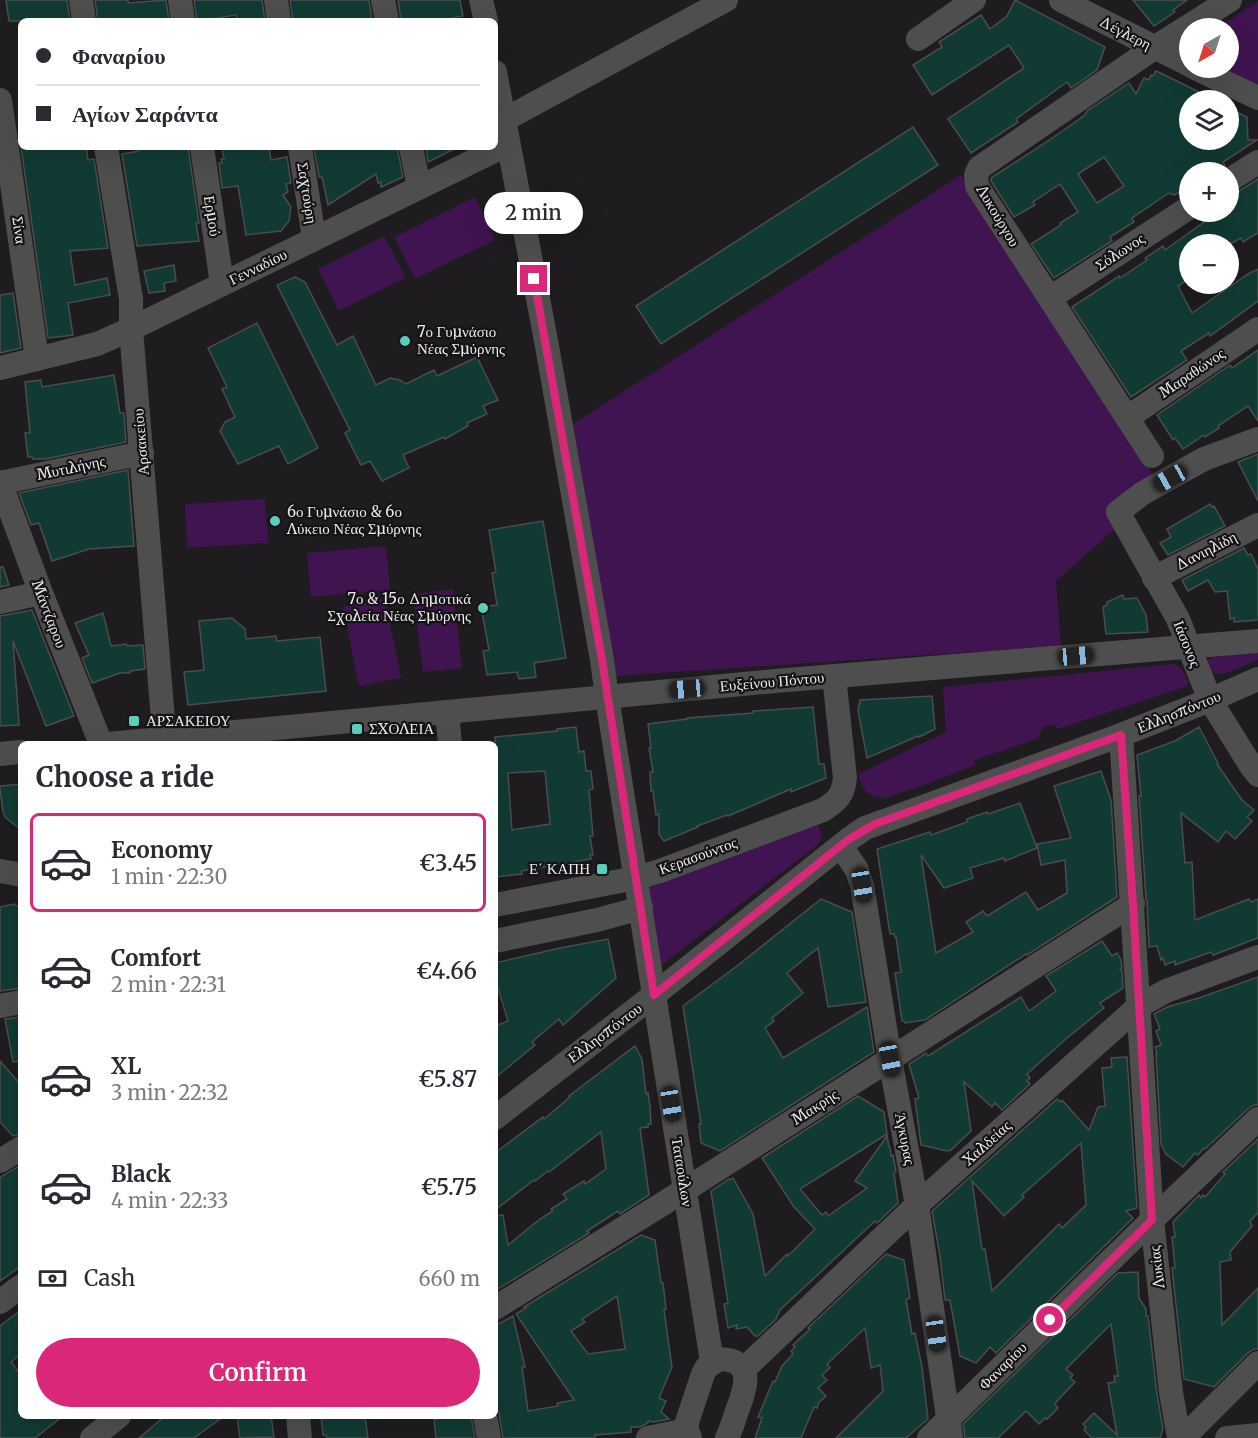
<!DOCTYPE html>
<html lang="en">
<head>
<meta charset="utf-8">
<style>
	body { margin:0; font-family:Merriweather,serif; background:#f2f2f3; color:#2b2b33; height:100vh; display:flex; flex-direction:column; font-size:22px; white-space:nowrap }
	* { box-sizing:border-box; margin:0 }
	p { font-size:20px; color:#7c7c81 }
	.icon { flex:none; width:33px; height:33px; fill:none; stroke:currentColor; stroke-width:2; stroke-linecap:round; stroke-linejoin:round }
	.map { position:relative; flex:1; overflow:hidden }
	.details { position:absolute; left:18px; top:741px; width:480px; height:678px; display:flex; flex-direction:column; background:#fff; border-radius:9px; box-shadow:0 6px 24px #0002 }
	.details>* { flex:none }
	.hud { position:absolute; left:18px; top:18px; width:480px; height:132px; border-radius:9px; box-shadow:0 6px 24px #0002; display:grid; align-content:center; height:132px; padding:0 18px; background:#fff }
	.needle { width:39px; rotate:219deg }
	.buttons { position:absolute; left:1179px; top:18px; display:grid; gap:12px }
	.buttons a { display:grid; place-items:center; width:60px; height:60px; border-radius:50%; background:#fff; box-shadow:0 6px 24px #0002; font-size:30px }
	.end { position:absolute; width:27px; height:27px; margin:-14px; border:8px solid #db2777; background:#fff; box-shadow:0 0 0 3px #fff }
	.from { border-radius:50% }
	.bubble { position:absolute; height:42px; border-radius:21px; background:#fff; box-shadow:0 6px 24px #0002; font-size:20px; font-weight:600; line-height:42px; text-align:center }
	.car { position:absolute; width:18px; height:36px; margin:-18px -9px; border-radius:8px; box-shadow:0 0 4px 2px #0007; background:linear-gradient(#222 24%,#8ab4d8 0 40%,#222 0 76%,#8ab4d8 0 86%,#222 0) }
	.hud b { display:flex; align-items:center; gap:21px; height:57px; font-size:22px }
	.hud b+b { border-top:2px solid #e1e1e2 }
	.hud i { width:15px; height:15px; background:#2b2b33 }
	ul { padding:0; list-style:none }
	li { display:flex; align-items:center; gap:18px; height:99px; margin:0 12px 9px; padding:0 6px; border:3px solid transparent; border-radius:9px }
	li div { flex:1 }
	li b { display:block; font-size:22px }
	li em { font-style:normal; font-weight:600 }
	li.selected { border-color:#db2777 }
	li>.icon { width:54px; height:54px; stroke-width:1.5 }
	h2 { padding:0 18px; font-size:27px; line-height:72px }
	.pay { display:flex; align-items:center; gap:15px; height:66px; padding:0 18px; font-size:22px }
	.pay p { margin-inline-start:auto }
	.action { display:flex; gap:12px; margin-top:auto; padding:12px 18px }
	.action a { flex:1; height:69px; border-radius:36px; background:#db2777; color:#fff; font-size:24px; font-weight:600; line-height:69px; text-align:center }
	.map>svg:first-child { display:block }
	.green { fill:#401451 }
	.building { fill:#123a34; stroke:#4a4d4c; stroke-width:1.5; fill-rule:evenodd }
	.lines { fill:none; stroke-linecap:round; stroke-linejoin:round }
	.minor { stroke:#4f4e4f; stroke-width:24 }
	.route { stroke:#db2777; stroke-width:8 }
	.poi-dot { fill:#5bcebb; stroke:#151315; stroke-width:2 }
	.labels { text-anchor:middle; stroke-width:4.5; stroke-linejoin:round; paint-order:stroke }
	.street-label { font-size:15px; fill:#ebeaeb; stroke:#151315 }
	.poi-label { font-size:15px; fill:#ebeaeb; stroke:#151315; text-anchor:start }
</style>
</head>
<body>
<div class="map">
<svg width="1258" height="1438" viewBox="0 0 1258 1438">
	<rect width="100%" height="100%" fill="#1e1c1e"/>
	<g class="green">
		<polygon points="1258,1 1258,86 1219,68 1228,68 1228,28 1218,28"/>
		<polygon points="961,175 1153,475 1117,527 1056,581 1061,646 616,676 573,424"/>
		<polygon points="475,197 495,240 415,279 394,237"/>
		<polygon points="384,236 406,278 339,311 318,269"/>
		<polygon points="265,499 268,543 187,548 185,504"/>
		<polygon points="386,546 390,590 311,597 307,553"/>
		<polygon points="453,589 462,668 423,672 413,594"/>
		<polygon points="385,599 401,678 359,686 343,607"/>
		<path d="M1258 652V660C1248 663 1230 673 1221 674 1211 675 1205 668 1208 659L1213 657Z"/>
		<path d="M1172 664C1182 665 1185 675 1189 683L1185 687 1058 729 1053 725 1043 727 1037 739 974 760 975 765 935 781 886 798 876 797 867 793 861 784 858 774 946 732 943 687Z"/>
		<path d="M817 823C821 833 825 836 817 845L666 962 661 964 643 888Z"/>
	</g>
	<g class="building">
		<polygon points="6,0 67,0 70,21 9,21"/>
		<polygon points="95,0 128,0 128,3 166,0 169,21 98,21"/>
		<polygon points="194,0 262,0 265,21 237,21 236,15 197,21"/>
		<polygon points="290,0 369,0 372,21 293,21"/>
		<polygon points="398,0 460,0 463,16 438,21 401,21"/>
		<polygon points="1015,0 1105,47 1097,70 1071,88 1067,82 1016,119 1018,122 971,153 948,119 1024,68 1009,45 932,95 913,65 942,47 939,42 981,15 990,29 1007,16"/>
		<polygon points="1133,0 1187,0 1173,10 1175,12 1154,26"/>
		<path d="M1156 71 1183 84 1214 100H1190V140H1228V108L1247 117 1248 140H1257L1223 162 1225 166 1217 172H1190V187L1174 195 1169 193 1132 218 1134 222 1110 237 1112 241 1054 278 1031 244 1061 225 1060 223 1078 212 1060 184 1033 202 1035 205 1014 217 991 181V178L1048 141 1085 115 1087 111 1129 83 1136 94 1144 78 1149 80 1151 75 1153 76ZM1104 157 1124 186 1097 203 1078 174Z"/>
		<polygon points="913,127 938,165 661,344 636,306"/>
		<polygon points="21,147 86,147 88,160 94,159 108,248 70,251 75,285 107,278 110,295 68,303 73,335 48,338"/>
		<polygon points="139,147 188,147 199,223 196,223 199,241 137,246 122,154 139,151"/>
		<polygon points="222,147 269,147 271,160 287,157 291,183 286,184 288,192 283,195 291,207 289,221 281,231 246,235 238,186 222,188 219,163 222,163 221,159 224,159"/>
		<polygon points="314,147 397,147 403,177 381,187 381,182 378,183 376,174 328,205 322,177 319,177"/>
		<polygon points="426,147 458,147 428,162"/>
		<polygon points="1258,179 1258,233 1243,242 1241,238 1230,244 1190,244 1190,272 1183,276 1186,281 1178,286 1192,313 1248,274 1258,269 1258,301 1210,336 1209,333 1181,351 1187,360 1131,397 1072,307 1119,276 1120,278 1147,260 1145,258 1163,246 1165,250 1214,215 1220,212 1228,212 1228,195 1236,193"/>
		<polygon points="174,265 176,281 164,283 165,291 149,293 144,271"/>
		<polygon points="295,277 305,282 337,345 353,336 376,385 390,378 400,380 406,384 434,370 437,376 477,357 498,400 483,406 487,414 467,423 468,426 445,439 444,437 403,455 409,468 382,481 370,461 361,465 345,433 350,430 277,285"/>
		<polygon points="13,293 21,348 0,353 0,295"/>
		<polygon points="257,323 318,448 288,464 279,446 238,464 220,431 225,422 235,417 222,389 227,387 208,348"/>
		<polygon points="1258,350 1258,421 1248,406 1218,426 1219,428 1205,437 1204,435 1183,449 1175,438 1173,440 1157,415 1230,365 1232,368"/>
		<polygon points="114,375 120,413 124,413 126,442 46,459 33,459 32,457 28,457 25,433 30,433 25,382 41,380 42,387"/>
		<polygon points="1258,454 1258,501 1238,462"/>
		<polygon points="128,470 134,546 89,549 52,561 39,523 31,525 19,493"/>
		<polygon points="1210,504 1212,507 1214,506 1225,526 1168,555 1160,543 1171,537 1167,529"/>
		<polygon points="543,521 566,658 534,663 536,677 519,679 517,672 487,675 483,651 489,650 481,607 497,605 492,573 496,572 489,530"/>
		<polygon points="1244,548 1248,555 1251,554 1258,569 1258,620 1234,622 1234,618 1230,619 1227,591 1215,592 1208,580 1188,591 1182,580"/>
		<polygon points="0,567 3,567 9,585 0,587"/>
		<polygon points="1123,595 1124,599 1137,598 1146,615 1148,632 1106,634 1103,607 1107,605 1107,602"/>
		<polygon points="32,610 74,716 46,726 13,641 19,725 0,726 0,616"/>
		<polygon points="103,613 111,646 126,644 127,646 143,645 145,669 130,671 130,673 120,673 92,683 82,658 89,655 75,623"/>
		<polygon points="232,618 245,629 246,639 276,636 277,641 320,637 326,691 188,705 184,672 204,670 199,621"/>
		<polygon points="932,696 935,729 919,737 918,736 867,758 858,711 860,700"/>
		<polygon points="813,707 819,764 824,764 826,778 791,792 791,789 728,816 727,815 697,826 698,827 664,841 659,834 659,814 656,815 653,791 651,791 650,772 653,772 649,748 651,748 648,724 687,719 687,718 753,713 753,711"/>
		<path d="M576 727 579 752 584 751 586 771H591L593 789 589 790 593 836H590L593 855H590L591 859 521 871 522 874 495 877V737L557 731V729ZM545 771 550 824 512 830 508 773Z"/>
		<polygon points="1199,727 1218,763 1217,764 1242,800 1254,810 1247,817 1252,821 1235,839 1226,831 1218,842 1181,813 1185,863 1192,862 1195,920 1249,899 1251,902 1258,899 1258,938 1213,955 1211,952 1175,965 1175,961 1165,965 1163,958 1161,960 1157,946 1149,947 1147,903 1146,898 1139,796 1141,796 1137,755 1175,741"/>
		<polygon points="1101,771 1111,800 1117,897 1027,955 1026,954 925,1020 905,1023 904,1021 902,1021 895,973 901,972 896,937 895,937 894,934 890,934 877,849 930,832 931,835 967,822 967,819 987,812 988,814 1020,803 1037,848 1005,861 1004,858 970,868 973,878 944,888 921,855 936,953 973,932 966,922 983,911 987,916 1026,892 1038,910 1067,893 1065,860 1041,865 1037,844 1071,838 1054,786"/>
		<polygon points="21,784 21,830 5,817 3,812 0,788 0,786"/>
		<polygon points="821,899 852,912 866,1002 828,1007 818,948 787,973 803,993 772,1018 774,1021 765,1028 783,1058 867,1007 874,1052 720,1151 701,1143 699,1124 701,1124 683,1006 737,966"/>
		<polygon points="14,904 21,909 21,988 0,991 0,907"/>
		<polygon points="608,939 616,978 563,1025 559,1019 532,1042 535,1045 495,1078 495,1026 508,1021 497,985 495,985 495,963 560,948"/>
		<polygon points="1102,941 1112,956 1117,953 1121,960 1122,968 1120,969 1122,971 1123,988 1100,1003 1104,1008 1067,1038 1027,1074 1030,1078 1027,1081 1030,1084 1002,1110 995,1103 992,1107 964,1082 971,1131 951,1150 947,1151 921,1145 915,1099 919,1098 909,1064 926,1053 928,1056 1021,997 1029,1011 1056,991 1046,976"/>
		<polygon points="1258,977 1258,1105 1254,1105 1248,1109 1205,1149 1204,1148 1198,1155 1195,1153 1183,1167 1166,1154 1161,1144 1156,1054 1157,1054 1155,1047 1161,1045 1156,1031 1160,1029 1154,1014 1167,1007 1199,998"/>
		<polygon points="21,1017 21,1061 13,1062 5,1019"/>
		<polygon points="635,1046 642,1059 646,1094 648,1093 650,1106 651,1124 648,1124 648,1127 640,1128 649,1195 620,1214 618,1211 587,1231 589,1233 498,1289 495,1284 495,1216 503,1215 508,1245 540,1219 553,1211 551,1209 567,1199 563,1194 584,1181 585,1184 606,1169 601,1132 549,1172 548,1171 535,1181 534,1180 495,1210 495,1153 543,1117 544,1119 570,1097 569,1096"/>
		<path d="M1127 1057 1137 1208 1126 1211 1133 1218 996 1353 990 1347 976 1363 960 1356 950 1300H945L940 1256 932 1211 1057 1099 1060 1102 1062 1100 1089 1130 1098 1107 1105 1106 1102 1068 1112 1067 1111 1058ZM1081 1143 1086 1205 1062 1228 1059 1224 992 1291 985 1249H982L972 1181 1004 1216 1024 1197 1022 1195Z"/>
		<polygon points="0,1061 21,1085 21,1134 13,1136 0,1122"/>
		<polygon points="858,1096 884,1112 887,1134 800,1189 822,1215 826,1212 828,1216 867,1188 855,1181 887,1136 889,1147 890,1147 891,1156 893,1155 896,1172 894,1173 898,1203 877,1223 875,1221 780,1310 776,1319 758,1336 755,1336 747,1327 736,1329 737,1325 728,1328 724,1304 728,1303 711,1191 729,1179 730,1180 733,1178 753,1214 765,1276 787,1254 788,1256 815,1229 794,1207 762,1158"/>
		<polygon points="1258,1139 1258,1213 1250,1221 1252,1226 1230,1252 1231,1260 1220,1262 1222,1325 1258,1288 1258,1349 1254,1349 1248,1353 1214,1387 1184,1379 1172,1268 1175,1268 1172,1237 1175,1237 1173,1222 1199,1195 1201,1198 1203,1195 1205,1197 1225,1174 1223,1172"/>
		<polygon points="21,1165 21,1266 0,1281 0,1177"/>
		<path d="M641 1235 655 1240 661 1283H663L666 1309 664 1310 672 1367 659 1398 666 1401 661 1412 669 1419 654 1422 648 1421V1423L640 1427H631V1432L595 1435V1438H503L499 1413 495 1406V1326L513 1316 525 1367H522L528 1411 558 1406 557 1403 574 1400 516 1314 526 1308 524 1307ZM617 1296 625 1349 588 1354 571 1331 585 1322 582 1319Z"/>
		<polygon points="886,1254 904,1260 910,1298 906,1300 912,1334 915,1333 922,1367 928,1419 906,1438 836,1438 883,1391 880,1365 871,1368 865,1328 827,1364 830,1368 822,1375 827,1380 818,1388 826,1396 819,1402 817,1408 814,1407 801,1438 755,1438 762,1418 758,1417 773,1381 775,1382 782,1366 793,1354 791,1351 795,1347 793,1345 810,1329 808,1328"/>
		<polygon points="1138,1272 1139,1298 1146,1309 1146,1316 1148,1316 1157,1394 1163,1429 1160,1438 1092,1438 1084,1430 1086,1428 1083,1424 1094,1413 1117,1435 1108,1383 1115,1382 1114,1376 1118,1376 1111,1324 1066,1369 1073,1375 1070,1378 1075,1382 1057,1401 1055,1404 1058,1408 1047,1419 1045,1418 1039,1424 1026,1411 998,1438 965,1438 963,1424 1118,1273"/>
		<polygon points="21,1310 21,1353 11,1362 21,1375 21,1416 63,1416 35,1438 0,1438 0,1326"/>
		<polygon points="165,1416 224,1416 194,1438 139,1438"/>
		<polygon points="237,1416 271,1416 274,1437 240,1438"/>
		<polygon points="321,1416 365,1416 368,1438 327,1438 326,1435 323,1435"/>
		<polygon points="437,1416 471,1416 475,1438 436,1438 434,1419 437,1419"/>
	</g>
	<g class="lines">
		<g class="minor">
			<polyline points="81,0 84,21"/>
			<polyline points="180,0 183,21"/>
			<polyline points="276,0 279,21"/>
			<polyline points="383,0 387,21"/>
			<polyline points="481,0 486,21"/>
			<polyline points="1061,0 1190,65"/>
			<polyline points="918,39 974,0"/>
			<polyline points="1195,68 1258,98"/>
			<polyline points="495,72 547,346 602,660 607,697 712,1362"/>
			<polyline points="0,100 37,359"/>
			<polyline points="504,120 726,0"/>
			<polyline points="106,147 131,299 131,329 165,744"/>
			<polyline points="202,147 222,284"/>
			<polyline points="300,147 314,238"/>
			<polyline points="411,147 419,187"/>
			<polyline points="1228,181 1258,162"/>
			<polyline points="1050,298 1190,207"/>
			<polyline points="0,368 97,344 131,329 508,144"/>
			<polyline points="1127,418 1258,329"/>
			<polyline points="1258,439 1204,459 1143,493 1118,512 1178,619 1210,700 1251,766 1258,775"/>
			<polyline points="1152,456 977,186 976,175 979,168 1154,48 1230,0"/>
			<polyline points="0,482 41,593 101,744"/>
			<polyline points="0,483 142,453"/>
			<polyline points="1154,578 1258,525"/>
			<polyline points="0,602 41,593"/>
			<polyline points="447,712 450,744"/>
			<polyline points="1121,735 1152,1220 1171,1392 1179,1438"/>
			<polyline points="108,744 775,681 1258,641"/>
			<polyline points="0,754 21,752"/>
			<polyline points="841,846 857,870 862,885 890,1059 917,1205 951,1438"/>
			<polyline points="0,871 12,873 21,875"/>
			<path d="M495 905 636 878 660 871 823 810C837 801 843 796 845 778L834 676"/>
			<polyline points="495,941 597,920 641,908"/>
			<polyline points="0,1006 21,1002"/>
			<polyline points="495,1118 654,995 849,839 865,828 1121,735 1210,700 1258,679"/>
			<polyline points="0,1161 21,1148"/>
			<polyline points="0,1302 21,1286"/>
			<polyline points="495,1308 685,1190 1133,904"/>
			<polyline points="743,1370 917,1205 1139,1006 1166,991 1258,957"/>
			<polyline points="298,1416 300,1438"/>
			<polyline points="485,1416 489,1438"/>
			<polyline points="92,1438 119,1416"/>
			<polyline points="648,1438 687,1430"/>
			<path d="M690 1438 687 1430V1422L703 1374 706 1368 719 1359C756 1360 746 1387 737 1411 734 1420 731 1430 727 1438"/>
			<polyline points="929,1438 1152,1220 1258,1119"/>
			<polyline points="1183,1438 1258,1363"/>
			<polyline points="1227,1438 1258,1435"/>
		</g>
	</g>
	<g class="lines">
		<polyline class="route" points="534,279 602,660 654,995 849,839 875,824 1121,735 1133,904 1152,1220 1050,1320"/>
	</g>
	<g class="poi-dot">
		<circle cx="405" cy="341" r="6"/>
		<circle cx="275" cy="521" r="6"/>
		<circle cx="483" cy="608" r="6"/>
		<rect x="128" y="715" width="12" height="12" rx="3"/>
		<rect x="351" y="723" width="12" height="12" rx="3"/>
		<rect x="596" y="863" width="12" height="12" rx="3"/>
	</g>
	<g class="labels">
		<g class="street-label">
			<text transform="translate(1125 33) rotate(27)" y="5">Δέγλερη</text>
			<text transform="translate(307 193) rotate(81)" y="5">Σαχτούρη</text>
			<text transform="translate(212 216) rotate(81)" y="5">Ερμού</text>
			<text transform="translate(998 216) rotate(59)" y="5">Λυκούργου</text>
			<text transform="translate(19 230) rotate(82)" y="5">Σίνα</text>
			<text transform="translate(1120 252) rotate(-33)" y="5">Σόλωνος</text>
			<text transform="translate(258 267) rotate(-26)" y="5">Γενναδίου</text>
			<text transform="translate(1192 373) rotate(-34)" y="5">Μαραθώνος</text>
			<text transform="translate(141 442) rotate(-95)" y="5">Αρσακείου</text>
			<text transform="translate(71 468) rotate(-12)" y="5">Μυτιλήνης</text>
			<text transform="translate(1206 551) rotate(-27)" y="5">Δανιηλίδη</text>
			<text transform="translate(49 614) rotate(69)" y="5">Μάντζαρου</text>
			<text transform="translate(1187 644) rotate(68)" y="5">Ιάσονος</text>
			<text transform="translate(772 682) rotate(-5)" y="5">Ευξείνου Πόντου</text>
			<text transform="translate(1179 712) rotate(-22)" y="5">Ελλησπόντου</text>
			<text transform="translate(698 856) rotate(-20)" y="5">Κερασούντος</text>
			<text transform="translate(605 1033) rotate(-37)" y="5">Ελλησπόντου</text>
			<text transform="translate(815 1107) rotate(-33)" y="5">Μακρής</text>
			<text transform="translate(905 1139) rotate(79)" y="5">Άγκυρας</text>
			<text transform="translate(987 1143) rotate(-42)" y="5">Χαλδείας</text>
			<text transform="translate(682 1172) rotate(81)" y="5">Ταταούλων</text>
			<text transform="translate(1157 1267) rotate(-97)" y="5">Λυκίας</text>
			<text transform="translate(1003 1366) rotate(-45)" y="5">Φαναρίου</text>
		</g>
		<g class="poi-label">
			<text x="417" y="337">7ο Γυμνάσιο<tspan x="417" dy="17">Νέας Σμύρνης</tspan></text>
			<text x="287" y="517">6ο Γυμνάσιο &amp; 6ο<tspan x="287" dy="17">Λύκειο Νέας Σμύρνης</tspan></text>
			<text x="471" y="604" text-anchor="end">7ο &amp; 15ο Δημοτικά<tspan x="471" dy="17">Σχολεία Νέας Σμύρνης</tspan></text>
			<text x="146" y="726">ΑΡΣΑΚΕΙΟΥ</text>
			<text x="369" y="734">ΣΧΟΛΕΙΑ</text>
			<text x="590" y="874" text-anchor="end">Ε΄ ΚΑΠΗ</text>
		</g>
	</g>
</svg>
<div class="buttons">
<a><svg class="needle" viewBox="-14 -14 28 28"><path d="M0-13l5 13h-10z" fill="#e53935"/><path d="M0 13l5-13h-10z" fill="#7c7c81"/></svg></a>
<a><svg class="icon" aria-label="layers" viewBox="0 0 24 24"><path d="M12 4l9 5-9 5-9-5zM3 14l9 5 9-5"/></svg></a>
<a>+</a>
<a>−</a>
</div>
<i class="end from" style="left:1050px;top:1320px"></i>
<i class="end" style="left:534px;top:279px"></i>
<div class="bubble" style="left:484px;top:192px;width:99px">2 min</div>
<i class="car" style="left:1170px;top:478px;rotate:241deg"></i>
<i class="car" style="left:1076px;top:656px;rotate:85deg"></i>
<i class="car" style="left:687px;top:689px;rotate:265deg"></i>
<i class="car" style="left:862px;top:885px;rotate:171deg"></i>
<i class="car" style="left:890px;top:1059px;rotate:169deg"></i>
<i class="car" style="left:671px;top:1104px;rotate:171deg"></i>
<i class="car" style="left:936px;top:1334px;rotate:172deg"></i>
<div class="hud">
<b><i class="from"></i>Φαναρίου</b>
<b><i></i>Αγίων Σαράντα</b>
</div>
<section class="details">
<h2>Choose a ride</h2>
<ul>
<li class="selected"><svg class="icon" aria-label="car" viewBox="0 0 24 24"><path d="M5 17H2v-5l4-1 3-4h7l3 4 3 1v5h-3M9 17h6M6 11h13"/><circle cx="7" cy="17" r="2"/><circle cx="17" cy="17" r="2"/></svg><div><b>Economy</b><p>1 min · 22:30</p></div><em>€3.45</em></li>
<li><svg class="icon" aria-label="car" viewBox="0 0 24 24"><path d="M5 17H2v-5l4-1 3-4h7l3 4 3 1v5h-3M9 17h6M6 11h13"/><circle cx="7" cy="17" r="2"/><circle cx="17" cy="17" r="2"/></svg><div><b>Comfort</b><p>2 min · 22:31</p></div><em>€4.66</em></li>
<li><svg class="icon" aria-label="car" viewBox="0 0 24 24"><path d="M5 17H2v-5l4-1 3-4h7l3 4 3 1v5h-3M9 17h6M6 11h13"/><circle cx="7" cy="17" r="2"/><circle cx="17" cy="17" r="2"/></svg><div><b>XL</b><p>3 min · 22:32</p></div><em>€5.87</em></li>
<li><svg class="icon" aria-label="car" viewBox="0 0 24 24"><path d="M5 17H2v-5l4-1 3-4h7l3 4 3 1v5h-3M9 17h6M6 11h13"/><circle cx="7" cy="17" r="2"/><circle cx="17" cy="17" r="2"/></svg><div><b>Black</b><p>4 min · 22:33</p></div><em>€5.75</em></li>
</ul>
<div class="pay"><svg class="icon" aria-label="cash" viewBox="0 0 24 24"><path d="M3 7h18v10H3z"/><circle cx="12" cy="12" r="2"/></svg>Cash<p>660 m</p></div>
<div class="action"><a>Confirm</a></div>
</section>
</div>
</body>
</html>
